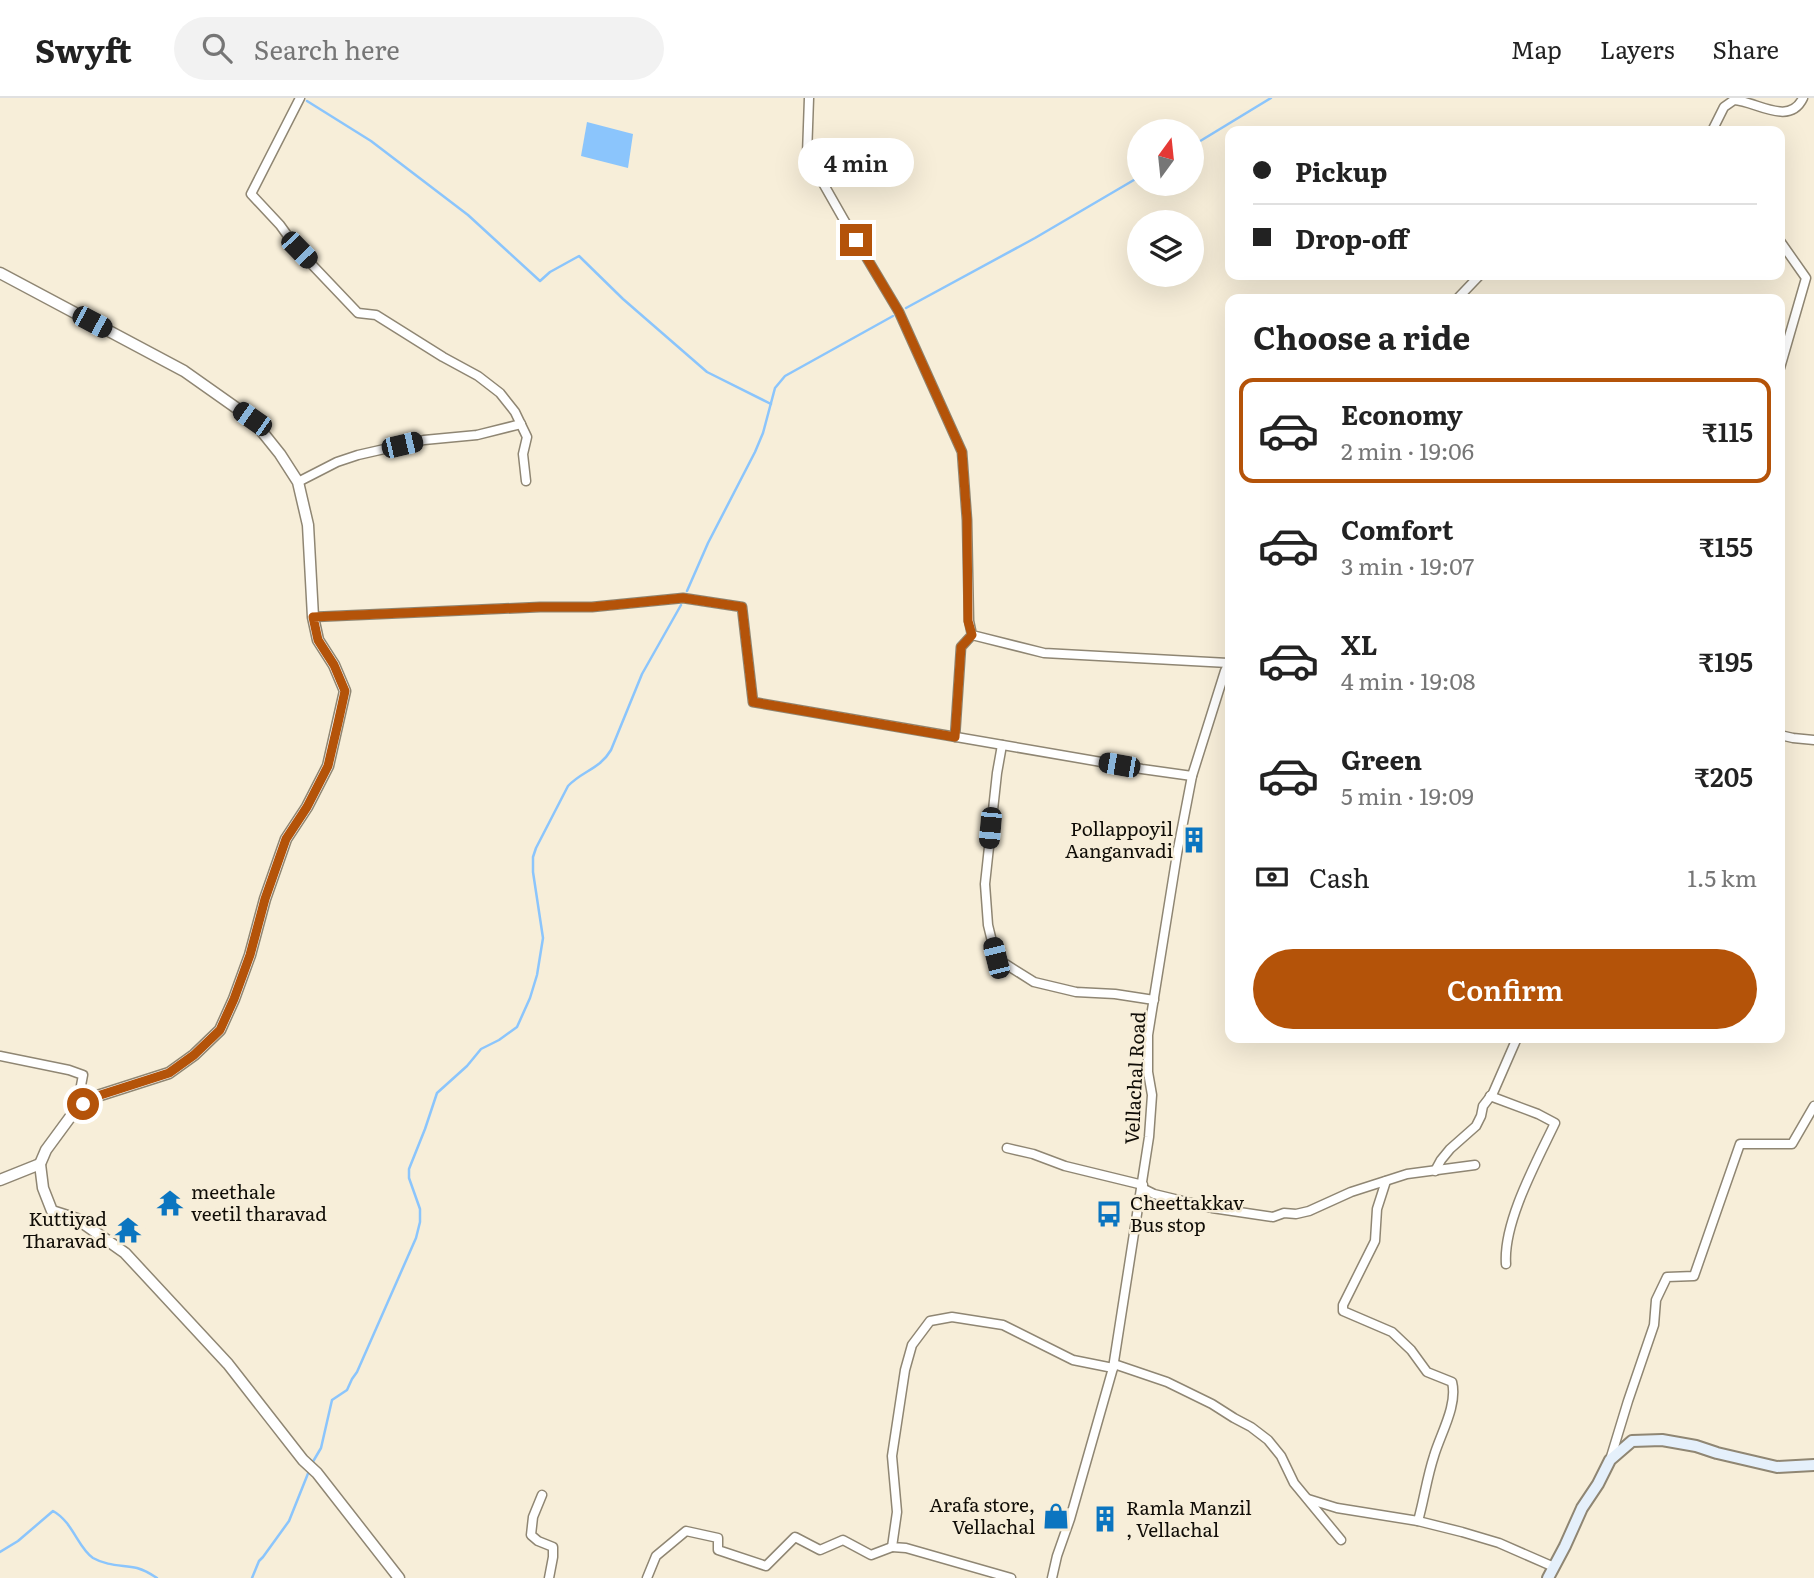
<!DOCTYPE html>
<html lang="en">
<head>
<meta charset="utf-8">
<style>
	body { margin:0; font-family:Literata,serif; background:#f2f2f2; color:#222; height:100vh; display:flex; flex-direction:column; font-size:26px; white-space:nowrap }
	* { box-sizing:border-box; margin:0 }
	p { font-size:23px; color:#767676 }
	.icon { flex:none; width:38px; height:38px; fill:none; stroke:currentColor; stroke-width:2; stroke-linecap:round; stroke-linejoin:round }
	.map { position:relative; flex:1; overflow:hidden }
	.drawer { position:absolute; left:1225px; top:196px; width:560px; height:749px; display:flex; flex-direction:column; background:#fff; border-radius:14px; box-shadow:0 7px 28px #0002 }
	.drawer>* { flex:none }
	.hud { position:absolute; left:1225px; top:28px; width:560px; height:154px; border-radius:14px; box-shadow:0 7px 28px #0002; display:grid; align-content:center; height:154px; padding:0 28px; background:#fff }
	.needle { width:46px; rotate:15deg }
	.buttons { position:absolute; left:1127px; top:21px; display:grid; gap:14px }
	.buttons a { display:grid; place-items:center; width:77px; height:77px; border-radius:50%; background:#fff; box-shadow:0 7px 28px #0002; font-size:35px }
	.end { position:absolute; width:32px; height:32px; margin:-16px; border:9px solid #b45309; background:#fff; box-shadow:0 0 0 4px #fff }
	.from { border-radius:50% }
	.bubble { position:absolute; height:49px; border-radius:24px; background:#fff; box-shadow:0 7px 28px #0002; font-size:23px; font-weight:600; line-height:49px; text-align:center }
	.car { position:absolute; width:21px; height:42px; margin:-21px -10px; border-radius:9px; box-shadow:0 0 5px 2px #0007; background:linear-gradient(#222 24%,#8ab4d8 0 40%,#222 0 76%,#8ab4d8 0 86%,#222 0) }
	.hud b { display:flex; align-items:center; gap:24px; height:66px; font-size:26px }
	.hud b+b { border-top:2px solid #e0e0e0 }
	.hud i { width:18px; height:18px; background:#222 }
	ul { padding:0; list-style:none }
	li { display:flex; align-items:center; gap:21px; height:105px; margin:0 14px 10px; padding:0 14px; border:4px solid transparent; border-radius:14px }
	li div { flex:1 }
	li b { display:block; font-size:26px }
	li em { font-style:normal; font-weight:600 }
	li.selected { border-color:#b45309 }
	li>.icon { width:63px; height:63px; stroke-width:1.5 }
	h2 { padding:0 28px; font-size:32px; line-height:84px }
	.pay { display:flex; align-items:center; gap:18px; height:77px; padding:0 28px; font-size:26px }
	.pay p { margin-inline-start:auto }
	.cta { display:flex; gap:14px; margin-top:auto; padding:14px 28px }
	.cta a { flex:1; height:80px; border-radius:42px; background:#b45309; color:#fff; font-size:28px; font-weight:600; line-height:80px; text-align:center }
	header { display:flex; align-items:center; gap:42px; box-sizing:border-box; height:98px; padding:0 35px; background:#fff; border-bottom:2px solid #e0e0e0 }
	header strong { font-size:33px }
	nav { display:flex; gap:38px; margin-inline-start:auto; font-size:24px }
	.search { width:490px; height:63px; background:#f2f2f2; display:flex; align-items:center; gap:18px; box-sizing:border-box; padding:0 24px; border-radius:38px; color:#767676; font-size:26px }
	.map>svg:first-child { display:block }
	.water { fill:#8bc5fc }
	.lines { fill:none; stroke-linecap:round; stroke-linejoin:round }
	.stream { stroke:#8bc5fc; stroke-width:2.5 }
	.minor-casing { stroke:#8f8673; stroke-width:11 }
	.tertiary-casing { stroke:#8f8673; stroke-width:13 }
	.secondary-casing { stroke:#8f8673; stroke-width:14 }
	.minor { stroke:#fff; stroke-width:8 }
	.tertiary { stroke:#fff; stroke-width:10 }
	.secondary { stroke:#e5f0fb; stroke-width:10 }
	.route { stroke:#b45309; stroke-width:9 }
	.labels { text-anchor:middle; stroke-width:5; stroke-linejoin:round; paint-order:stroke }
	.poi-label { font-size:19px; fill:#100d07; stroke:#f7eed9; text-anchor:end }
	.street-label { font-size:19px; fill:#100d07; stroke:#f7eed9 }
</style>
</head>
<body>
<header>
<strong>Swyft</strong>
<div class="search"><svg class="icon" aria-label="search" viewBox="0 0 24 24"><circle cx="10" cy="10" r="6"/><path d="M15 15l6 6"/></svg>Search here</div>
<nav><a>Map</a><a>Layers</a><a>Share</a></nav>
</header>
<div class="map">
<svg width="1814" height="1480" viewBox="0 0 1814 1480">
	<rect width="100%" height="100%" fill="#f7eed9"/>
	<polygon class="water" points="587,24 633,36 628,70 581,58"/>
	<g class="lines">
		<g class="stream">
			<polyline points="307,3 371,43 468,117 540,183 550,174 579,158 623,201 707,274 771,306"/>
			<polyline points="1192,48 1271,0"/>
			<polyline points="906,210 1035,140 1139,79"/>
			<polyline points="687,493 708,445 755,354 763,335 775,290 785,278 893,218"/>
			<path d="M311 1367 321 1350 332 1302 347 1292 352 1281 357 1274 416 1140 420 1124V1111L409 1080V1071L425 1031 437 995 467 968 481 951 499 942 517 929 530 900 537 877 543 840 533 774V759L536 750 568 688C582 673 600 671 611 652L642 576 681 507"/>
			<path d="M0 1454 18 1443 53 1413C73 1424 78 1450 93 1460 107 1468 122 1467 137 1470 144 1472 151 1476 157 1480"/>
			<polyline points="252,1480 259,1463 263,1459 289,1423 309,1373"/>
		</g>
		<g class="minor-casing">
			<g id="minor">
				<polyline points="300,0 251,96 280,127 298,152 358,215 376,217 443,259 478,278 500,295 515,314 527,339 523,356 526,383"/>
				<polyline points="809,0 807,57 844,122 899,214 962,354 967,422 969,523 972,537 1044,555 1228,565"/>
				<path d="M1712 33 1724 9 1734 2C1756 3 1789 29 1803 0"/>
				<polyline points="1780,143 1806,180 1780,270"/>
				<polyline points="1457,201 1480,177"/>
				<polyline points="298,384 337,364 358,357 424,342 477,337 521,326"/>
				<polyline points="313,519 540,509 592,509 683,500 742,509 753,604 1142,671 1192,678"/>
				<polyline points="1780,637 1793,640 1814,642"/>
				<polyline points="955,639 961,549 972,537"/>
				<polyline points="1002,647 997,675 985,786 988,827 996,860 1034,884 1076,894 1115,896 1154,902"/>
				<polyline points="0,958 69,972 83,977 79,998 83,1006"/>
				<path d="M1490 998 1538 1016 1555 1025C1537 1063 1503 1124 1506 1166"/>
				<polyline points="1007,1050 1033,1056 1065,1068 1143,1087"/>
				<polyline points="1435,1073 1441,1062 1450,1051 1476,1028 1481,1018 1483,1008 1493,995 1517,940"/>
				<path d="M1386 1083 1377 1111 1375 1143 1343 1207V1213L1392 1234 1411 1252 1427 1274 1452 1284C1458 1307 1440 1337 1434 1358 1427 1379 1424 1402 1418 1423"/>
				<polyline points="1142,1090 1154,1096 1212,1110 1273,1119 1284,1115 1296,1116 1309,1113 1351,1094 1407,1076 1475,1067"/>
				<polyline points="1114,1266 1167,1284 1212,1306 1234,1320 1251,1329 1268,1342 1281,1358 1294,1385 1341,1442"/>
				<polyline points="1610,1362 1628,1303 1654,1227 1656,1202 1667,1179 1694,1178 1740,1046 1792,1046 1814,1008"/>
				<polyline points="542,1397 533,1419 531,1437 538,1443 553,1449 553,1459 549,1480"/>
				<polyline points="1308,1401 1337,1410 1418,1423 1462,1434 1499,1445 1554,1469"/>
				<polyline points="647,1480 656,1458 686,1433 718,1440 718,1452 766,1468 795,1439 820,1452 843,1442 871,1457 892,1449"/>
				<polyline points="1011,1480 906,1450 892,1449 897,1414 892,1358 905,1272 912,1247 930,1223 952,1219 1003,1227 1073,1262 1113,1270"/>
				<polyline points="1052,1480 1057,1458 1070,1421 1113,1270 1149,1039 1152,997 1148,974 1148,937 1177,756 1192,678 1225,573 1230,563"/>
			</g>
		</g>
		<g class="tertiary-casing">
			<g id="tertiary">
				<polyline points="0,175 184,273 252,321 280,356 298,384 308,427 313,519 318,542 334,567 345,593 328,668 307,709 286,741 265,801 250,857 234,901 220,932 194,957 169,975 88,1001 71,1018 46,1052 40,1066 43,1090 52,1113 77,1121 125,1155 228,1266 303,1362 317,1375 399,1480"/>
				<polyline points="0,1082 40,1066"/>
			</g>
		</g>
		<g class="secondary-casing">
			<polyline id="secondary" points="1548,1480 1565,1448 1582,1410 1598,1386 1610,1362 1632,1343 1662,1342 1696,1348 1717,1355 1777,1369 1814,1367"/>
		</g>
		<use href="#minor" class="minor"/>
		<use href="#tertiary" class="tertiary"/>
		<use href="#secondary" class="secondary"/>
	</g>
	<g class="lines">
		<polyline class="route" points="83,1006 88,1001 169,975 194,957 220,932 234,901 250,857 265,801 286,741 307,709 328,668 338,625 345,593 334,567 318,542 313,519 540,509 592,509 683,500 742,509 753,604 955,639 961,549 972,537 968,523 967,422 962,354 899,214 856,142"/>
	</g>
	<defs>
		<g id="building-bare" transform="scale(2.1)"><path d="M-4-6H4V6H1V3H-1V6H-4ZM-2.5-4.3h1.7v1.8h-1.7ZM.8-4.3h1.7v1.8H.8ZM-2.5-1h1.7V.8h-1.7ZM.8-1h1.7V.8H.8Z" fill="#0b75c0" stroke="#f7eed9" stroke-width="2.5" paint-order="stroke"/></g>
		<g id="temple-bare" transform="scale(2.1)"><path d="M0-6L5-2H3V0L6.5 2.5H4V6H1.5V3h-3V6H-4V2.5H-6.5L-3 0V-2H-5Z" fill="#0b75c0" stroke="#f7eed9" stroke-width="2.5" paint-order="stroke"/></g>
		<g id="bus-bare" transform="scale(2.1)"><path d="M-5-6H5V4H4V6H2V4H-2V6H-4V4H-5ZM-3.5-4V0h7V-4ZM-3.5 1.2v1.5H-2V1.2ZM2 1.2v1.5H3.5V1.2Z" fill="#0b75c0" stroke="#f7eed9" stroke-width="2.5" paint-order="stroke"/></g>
		<g id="shop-bare" transform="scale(2.1)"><path d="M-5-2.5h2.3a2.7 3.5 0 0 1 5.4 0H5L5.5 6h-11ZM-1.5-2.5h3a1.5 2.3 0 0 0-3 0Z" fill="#0b75c0" stroke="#f7eed9" stroke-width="2.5" paint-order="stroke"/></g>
	</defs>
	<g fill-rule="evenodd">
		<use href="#building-bare" x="1194" y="742"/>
		<use href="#temple-bare" x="170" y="1105"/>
		<use href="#bus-bare" x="1109" y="1116"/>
		<use href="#temple-bare" x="128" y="1132"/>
		<use href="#shop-bare" x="1056" y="1418"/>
		<use href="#building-bare" x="1105" y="1421"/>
	</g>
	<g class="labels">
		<g class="poi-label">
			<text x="1173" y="738">Pollappoyil<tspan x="1173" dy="22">Aanganvadi</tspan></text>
			<text x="191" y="1101" text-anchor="start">meethale<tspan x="191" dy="22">veetil tharavad</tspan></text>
			<text x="1130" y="1112" text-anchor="start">Cheettakkav<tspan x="1130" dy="22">Bus stop</tspan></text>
			<text x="107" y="1128">Kuttiyad<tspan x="107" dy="22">Tharavad</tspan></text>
			<text x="1035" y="1414">Arafa store,<tspan x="1035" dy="22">Vellachal</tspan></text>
			<text x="1126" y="1417" text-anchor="start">Ramla Manzil<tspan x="1126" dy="22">, Vellachal</tspan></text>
		</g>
		<g class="street-label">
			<text transform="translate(1135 980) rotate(-87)" y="7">Vellachal Road</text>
		</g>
	</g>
</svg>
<div class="buttons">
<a><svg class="needle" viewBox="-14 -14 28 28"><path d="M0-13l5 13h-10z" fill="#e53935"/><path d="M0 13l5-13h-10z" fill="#767676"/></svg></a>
<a><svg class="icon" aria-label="layers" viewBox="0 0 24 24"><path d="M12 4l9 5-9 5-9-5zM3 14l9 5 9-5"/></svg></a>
</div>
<i class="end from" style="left:83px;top:1006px"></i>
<i class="end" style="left:856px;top:142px"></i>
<div class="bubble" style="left:798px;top:40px;width:116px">4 min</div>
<i class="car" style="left:299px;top:152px;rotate:136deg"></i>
<i class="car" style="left:92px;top:224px;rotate:118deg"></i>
<i class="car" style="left:252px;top:321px;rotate:305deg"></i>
<i class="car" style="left:402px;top:347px;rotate:77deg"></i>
<i class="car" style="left:1119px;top:667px;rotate:280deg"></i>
<i class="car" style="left:990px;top:730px;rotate:185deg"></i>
<i class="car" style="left:996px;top:860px;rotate:346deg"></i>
<div class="hud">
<b><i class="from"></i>Pickup</b>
<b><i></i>Drop-off</b>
</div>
<section class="drawer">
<h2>Choose a ride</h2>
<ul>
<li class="selected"><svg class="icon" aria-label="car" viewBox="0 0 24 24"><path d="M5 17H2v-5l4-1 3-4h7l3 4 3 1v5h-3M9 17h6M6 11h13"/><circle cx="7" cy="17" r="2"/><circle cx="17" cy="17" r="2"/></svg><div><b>Economy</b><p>2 min · 19:06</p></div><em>₹115</em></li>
<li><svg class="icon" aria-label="car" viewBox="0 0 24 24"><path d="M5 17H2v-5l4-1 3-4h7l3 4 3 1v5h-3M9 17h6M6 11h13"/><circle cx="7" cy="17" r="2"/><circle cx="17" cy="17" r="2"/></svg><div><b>Comfort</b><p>3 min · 19:07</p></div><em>₹155</em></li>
<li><svg class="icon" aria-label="car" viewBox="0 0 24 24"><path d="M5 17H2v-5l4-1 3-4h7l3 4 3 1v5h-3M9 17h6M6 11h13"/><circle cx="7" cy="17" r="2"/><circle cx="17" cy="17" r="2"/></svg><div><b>XL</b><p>4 min · 19:08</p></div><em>₹195</em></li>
<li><svg class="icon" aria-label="car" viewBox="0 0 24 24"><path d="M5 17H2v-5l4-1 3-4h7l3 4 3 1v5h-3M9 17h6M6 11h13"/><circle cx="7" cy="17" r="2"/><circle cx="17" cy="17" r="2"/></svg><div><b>Green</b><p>5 min · 19:09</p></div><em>₹205</em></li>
</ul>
<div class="pay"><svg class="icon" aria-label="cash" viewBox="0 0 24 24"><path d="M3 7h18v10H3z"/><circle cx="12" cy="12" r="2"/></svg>Cash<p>1.5 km</p></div>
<div class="cta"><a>Confirm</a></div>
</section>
</div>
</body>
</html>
